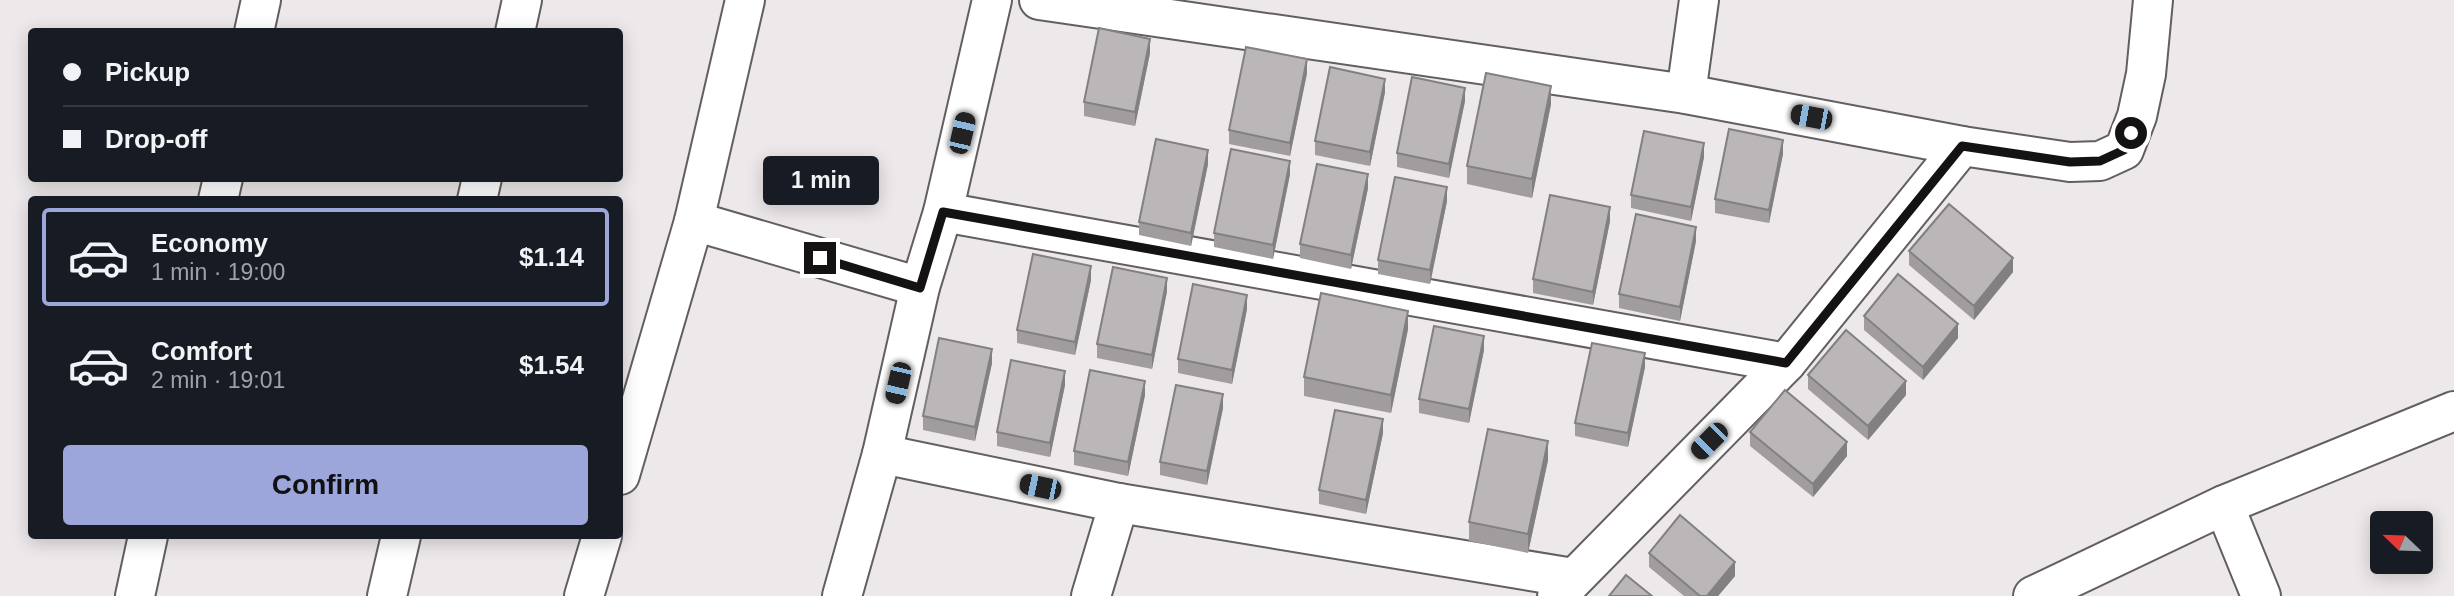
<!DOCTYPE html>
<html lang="en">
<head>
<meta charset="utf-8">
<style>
	body { margin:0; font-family:Helvetica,sans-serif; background:#20242c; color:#f1f3f6; height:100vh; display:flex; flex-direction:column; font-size:26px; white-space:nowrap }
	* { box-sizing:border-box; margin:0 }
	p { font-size:23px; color:#9ea1a6 }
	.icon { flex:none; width:38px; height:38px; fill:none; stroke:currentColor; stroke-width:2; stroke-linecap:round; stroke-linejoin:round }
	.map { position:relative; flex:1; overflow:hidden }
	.details { position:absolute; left:28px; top:196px; width:595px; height:343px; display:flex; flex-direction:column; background:#171b24; border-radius:7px; box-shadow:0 4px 18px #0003 }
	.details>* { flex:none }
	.banner { position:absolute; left:28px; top:28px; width:595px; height:154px; border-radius:7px; box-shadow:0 4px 18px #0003; display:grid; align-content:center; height:154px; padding:0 35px; background:#171b24 }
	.needle { width:46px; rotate:293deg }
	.tools { position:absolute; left:2370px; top:511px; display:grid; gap:14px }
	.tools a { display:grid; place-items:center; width:63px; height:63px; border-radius:7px; background:#171b24; box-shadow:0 4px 18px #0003; font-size:35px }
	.end { position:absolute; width:32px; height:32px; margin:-16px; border:9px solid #141212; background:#fff; box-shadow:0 0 0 4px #fff }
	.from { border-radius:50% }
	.bubble { position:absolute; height:49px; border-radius:7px; background:#171b24; box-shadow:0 4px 18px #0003; font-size:23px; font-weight:700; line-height:49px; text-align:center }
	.car { position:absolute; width:21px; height:42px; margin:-21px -10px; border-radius:9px; box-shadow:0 0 5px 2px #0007; background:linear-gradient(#222 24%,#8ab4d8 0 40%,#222 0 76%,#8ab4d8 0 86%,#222 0) }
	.banner b { display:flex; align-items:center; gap:24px; height:66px; font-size:26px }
	.banner b+b { border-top:2px solid #363941 }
	.banner i { width:18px; height:18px; background:#f1f3f6 }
	ul { padding:12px 0 0; list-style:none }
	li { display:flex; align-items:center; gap:21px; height:98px; margin:0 14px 10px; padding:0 21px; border:4px solid transparent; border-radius:7px }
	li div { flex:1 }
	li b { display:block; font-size:26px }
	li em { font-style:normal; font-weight:700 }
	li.on { border-color:#9ca6db }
	li>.icon { width:63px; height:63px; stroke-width:1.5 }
	.primary-button { display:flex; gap:14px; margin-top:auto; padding:14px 35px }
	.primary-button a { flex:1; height:80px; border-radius:7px; background:#9ca6db; color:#111; font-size:28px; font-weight:700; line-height:80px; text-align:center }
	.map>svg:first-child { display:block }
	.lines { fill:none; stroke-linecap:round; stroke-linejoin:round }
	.minor-casing { stroke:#635f60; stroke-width:42 }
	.minor { stroke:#fff; stroke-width:38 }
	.wall { fill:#a19d9f }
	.shaded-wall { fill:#838082 }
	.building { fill:#bbb7b9; stroke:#838082; stroke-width:2 }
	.route { stroke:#141212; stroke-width:9 }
</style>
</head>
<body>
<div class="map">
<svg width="2454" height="596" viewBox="0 0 2454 596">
	<rect width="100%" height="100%" fill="#ede8e9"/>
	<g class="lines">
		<g class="minor-casing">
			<g id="minor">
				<polyline points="1039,0 1686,94 1962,146 2070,162 2100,161 2124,150 2137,116 2146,74 2153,0"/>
				<polyline points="254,32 261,0"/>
				<polyline points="515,32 522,0"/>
				<polyline points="1686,94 1699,0"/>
				<polyline points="218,200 223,178"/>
				<polyline points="477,200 482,178"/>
				<polyline points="943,212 1786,363"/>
				<polyline points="694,221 920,287"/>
				<polyline points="882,454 1119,503 1573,578"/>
				<polyline points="620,475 694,221 745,0"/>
				<polyline points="2224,505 2261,596"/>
				<polyline points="135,596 148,536"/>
				<polyline points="387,596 401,536"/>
				<polyline points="584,596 602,536"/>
				<polyline points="842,596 882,454 920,287 943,212 992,0"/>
				<polyline points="1091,596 1119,503"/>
				<polyline points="1557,596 1786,363 1962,146"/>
				<polyline points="2033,596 2224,505 2454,411"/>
			</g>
		</g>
		<use href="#minor" class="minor"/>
	</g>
	<g class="wall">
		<polygon points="1150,53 1135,126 1084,116 1084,102"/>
		<polygon points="1307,73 1290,156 1229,144 1229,130"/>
		<polygon points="1385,92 1370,166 1315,155 1315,141"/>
		<polygon points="1465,101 1449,178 1397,167 1397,153"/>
		<polygon points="1551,104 1532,198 1467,184 1467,166"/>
		<polygon points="1783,154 1769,223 1715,213 1715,199"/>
		<polygon points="1704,157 1691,221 1631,208 1631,195"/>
		<polygon points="1208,164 1191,246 1139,235 1139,222"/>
		<polygon points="1290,174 1273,259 1214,247 1214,233"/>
		<polygon points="1368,188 1351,269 1300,258 1300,244"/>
		<polygon points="1447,201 1430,284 1378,274 1378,260"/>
		<polygon points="1610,221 1593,305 1533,293 1533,279"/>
		<polygon points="1696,241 1680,321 1619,308 1619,294"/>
		<polygon points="1909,251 2013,272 1974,320 1909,265"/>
		<polygon points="1091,280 1075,355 1017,343 1017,330"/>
		<polygon points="1167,291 1152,369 1097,358 1097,344"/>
		<polygon points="1247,309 1232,384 1178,373 1178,359"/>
		<polygon points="1864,316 1958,338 1923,380 1864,330"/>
		<polygon points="1408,329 1391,413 1304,396 1304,377"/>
		<polygon points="1484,350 1469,423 1419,413 1419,399"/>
		<polygon points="992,363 975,441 923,430 923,416"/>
		<polygon points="1645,367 1628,447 1575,436 1575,423"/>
		<polygon points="1808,375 1906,395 1868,440 1808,389"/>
		<polygon points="1065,385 1050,457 997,446 997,432"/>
		<polygon points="1145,395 1128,476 1074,465 1074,451"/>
		<polygon points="1223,408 1207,485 1160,475 1160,462"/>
		<polygon points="1750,432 1847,456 1813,497 1750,446"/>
		<polygon points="1383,433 1366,514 1319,504 1319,490"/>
		<polygon points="1548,460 1528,553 1469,541 1469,522"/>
		<polygon points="1649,553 1735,576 1718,596 1684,596 1649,567"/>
	</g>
	<g class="shaded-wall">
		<polygon points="1150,39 1150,53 1135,126 1135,112"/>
		<polygon points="1307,59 1307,73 1290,156 1290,143"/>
		<polygon points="1385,79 1385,92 1370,166 1370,152"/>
		<polygon points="1551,86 1551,104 1532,198 1532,179"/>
		<polygon points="1465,88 1465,101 1449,178 1449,164"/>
		<polygon points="1783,140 1783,154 1769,223 1769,210"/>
		<polygon points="1704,143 1704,157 1691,221 1691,207"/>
		<polygon points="1208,150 1208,164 1191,246 1191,233"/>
		<polygon points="1290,161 1290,174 1273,259 1273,245"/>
		<polygon points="1368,174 1368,188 1351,269 1351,255"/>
		<polygon points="1447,187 1447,201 1430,284 1430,270"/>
		<polygon points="1610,207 1610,221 1593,305 1593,292"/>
		<polygon points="1696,227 1696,241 1680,321 1680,307"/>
		<polygon points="2013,258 2013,272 1974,320 1974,306"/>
		<polygon points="1091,266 1091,280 1075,355 1075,342"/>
		<polygon points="1167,278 1167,291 1152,369 1152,355"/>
		<polygon points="1247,295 1247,309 1232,384 1232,370"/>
		<polygon points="1408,311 1408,329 1391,413 1391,395"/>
		<polygon points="1958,324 1958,338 1923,380 1923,367"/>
		<polygon points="1484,336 1484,350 1469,423 1469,409"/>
		<polygon points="992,349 992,363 975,441 975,427"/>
		<polygon points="1645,353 1645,367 1628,447 1628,433"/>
		<polygon points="1065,371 1065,385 1050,457 1050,443"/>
		<polygon points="1145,381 1145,395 1128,476 1128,462"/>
		<polygon points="1906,381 1906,395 1868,440 1868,426"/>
		<polygon points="1223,394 1223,408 1207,485 1207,471"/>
		<polygon points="1383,419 1383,433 1366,514 1366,500"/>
		<polygon points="1548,441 1548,460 1528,553 1528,534"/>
		<polygon points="1847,442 1847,456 1813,497 1813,484"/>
		<polygon points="1735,562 1735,576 1718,596 1707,596"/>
	</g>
	<g class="building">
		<polygon points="1099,28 1150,39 1135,112 1084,102"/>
		<polygon points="1246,47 1307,59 1290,143 1229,130"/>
		<polygon points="1330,67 1385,79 1370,152 1315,141"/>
		<polygon points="1486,73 1551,86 1532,179 1467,166"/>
		<polygon points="1412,77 1465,88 1449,164 1397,153"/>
		<polygon points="1729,129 1783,140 1769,210 1715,199"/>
		<polygon points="1644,131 1704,143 1691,207 1631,195"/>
		<polygon points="1156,139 1208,150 1191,233 1139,222"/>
		<polygon points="1231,149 1290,161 1273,245 1214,233"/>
		<polygon points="1317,164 1368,174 1351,255 1300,244"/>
		<polygon points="1395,177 1447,187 1430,270 1378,260"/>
		<polygon points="1550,195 1610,207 1593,292 1533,279"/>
		<polygon points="1949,204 2013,258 1974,306 1909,251"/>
		<polygon points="1636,214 1696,227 1680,307 1619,294"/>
		<polygon points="1033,254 1091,266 1075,342 1017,330"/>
		<polygon points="1113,267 1167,278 1152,355 1097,344"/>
		<polygon points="1898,274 1958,324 1923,367 1864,316"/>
		<polygon points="1193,284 1247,295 1232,370 1178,359"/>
		<polygon points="1321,293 1408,311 1391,395 1304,377"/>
		<polygon points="1434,326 1484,336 1469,409 1419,399"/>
		<polygon points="1846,330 1906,381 1868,426 1808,375"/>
		<polygon points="939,338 992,349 975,427 923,416"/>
		<polygon points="1592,343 1645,353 1628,433 1575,423"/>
		<polygon points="1011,360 1065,371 1050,443 997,432"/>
		<polygon points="1090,370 1145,381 1128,462 1074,451"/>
		<polygon points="1176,385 1223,394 1207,471 1160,462"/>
		<polygon points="1785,390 1847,442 1813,484 1750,432"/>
		<polygon points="1335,410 1383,419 1366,500 1319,490"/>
		<polygon points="1488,429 1548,441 1528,534 1469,522"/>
		<polygon points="1680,515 1735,562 1707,596 1700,596 1649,553"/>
		<polygon points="1626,575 1652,596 1609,596"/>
	</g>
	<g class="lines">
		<polyline class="route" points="820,258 920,288 943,212 1786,363 1962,146 2070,162 2100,161 2124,150 2131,133"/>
	</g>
</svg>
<div class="tools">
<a><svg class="needle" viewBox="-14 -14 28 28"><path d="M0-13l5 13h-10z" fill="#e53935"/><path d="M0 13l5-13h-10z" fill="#9ea1a6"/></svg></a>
</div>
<i class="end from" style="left:2131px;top:133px"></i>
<i class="end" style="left:820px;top:258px"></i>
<div class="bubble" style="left:763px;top:156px;width:116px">1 min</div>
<i class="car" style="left:1811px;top:117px;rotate:281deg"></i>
<i class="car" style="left:962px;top:133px;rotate:13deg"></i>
<i class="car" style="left:898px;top:383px;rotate:193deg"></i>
<i class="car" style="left:1709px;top:441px;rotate:225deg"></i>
<i class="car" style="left:1040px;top:487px;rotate:282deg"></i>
<div class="banner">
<b><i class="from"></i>Pickup</b>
<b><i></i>Drop-off</b>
</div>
<section class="details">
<ul>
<li class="on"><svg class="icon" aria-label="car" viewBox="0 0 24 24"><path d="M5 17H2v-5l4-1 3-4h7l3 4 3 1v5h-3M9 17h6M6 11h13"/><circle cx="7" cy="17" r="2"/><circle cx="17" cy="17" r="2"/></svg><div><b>Economy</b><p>1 min · 19:00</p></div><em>$1.14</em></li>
<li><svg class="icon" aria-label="car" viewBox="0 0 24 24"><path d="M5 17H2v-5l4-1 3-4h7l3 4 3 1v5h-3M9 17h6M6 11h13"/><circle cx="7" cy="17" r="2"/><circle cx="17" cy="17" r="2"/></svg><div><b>Comfort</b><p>2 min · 19:01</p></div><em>$1.54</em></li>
</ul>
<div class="primary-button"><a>Confirm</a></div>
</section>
</div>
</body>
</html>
